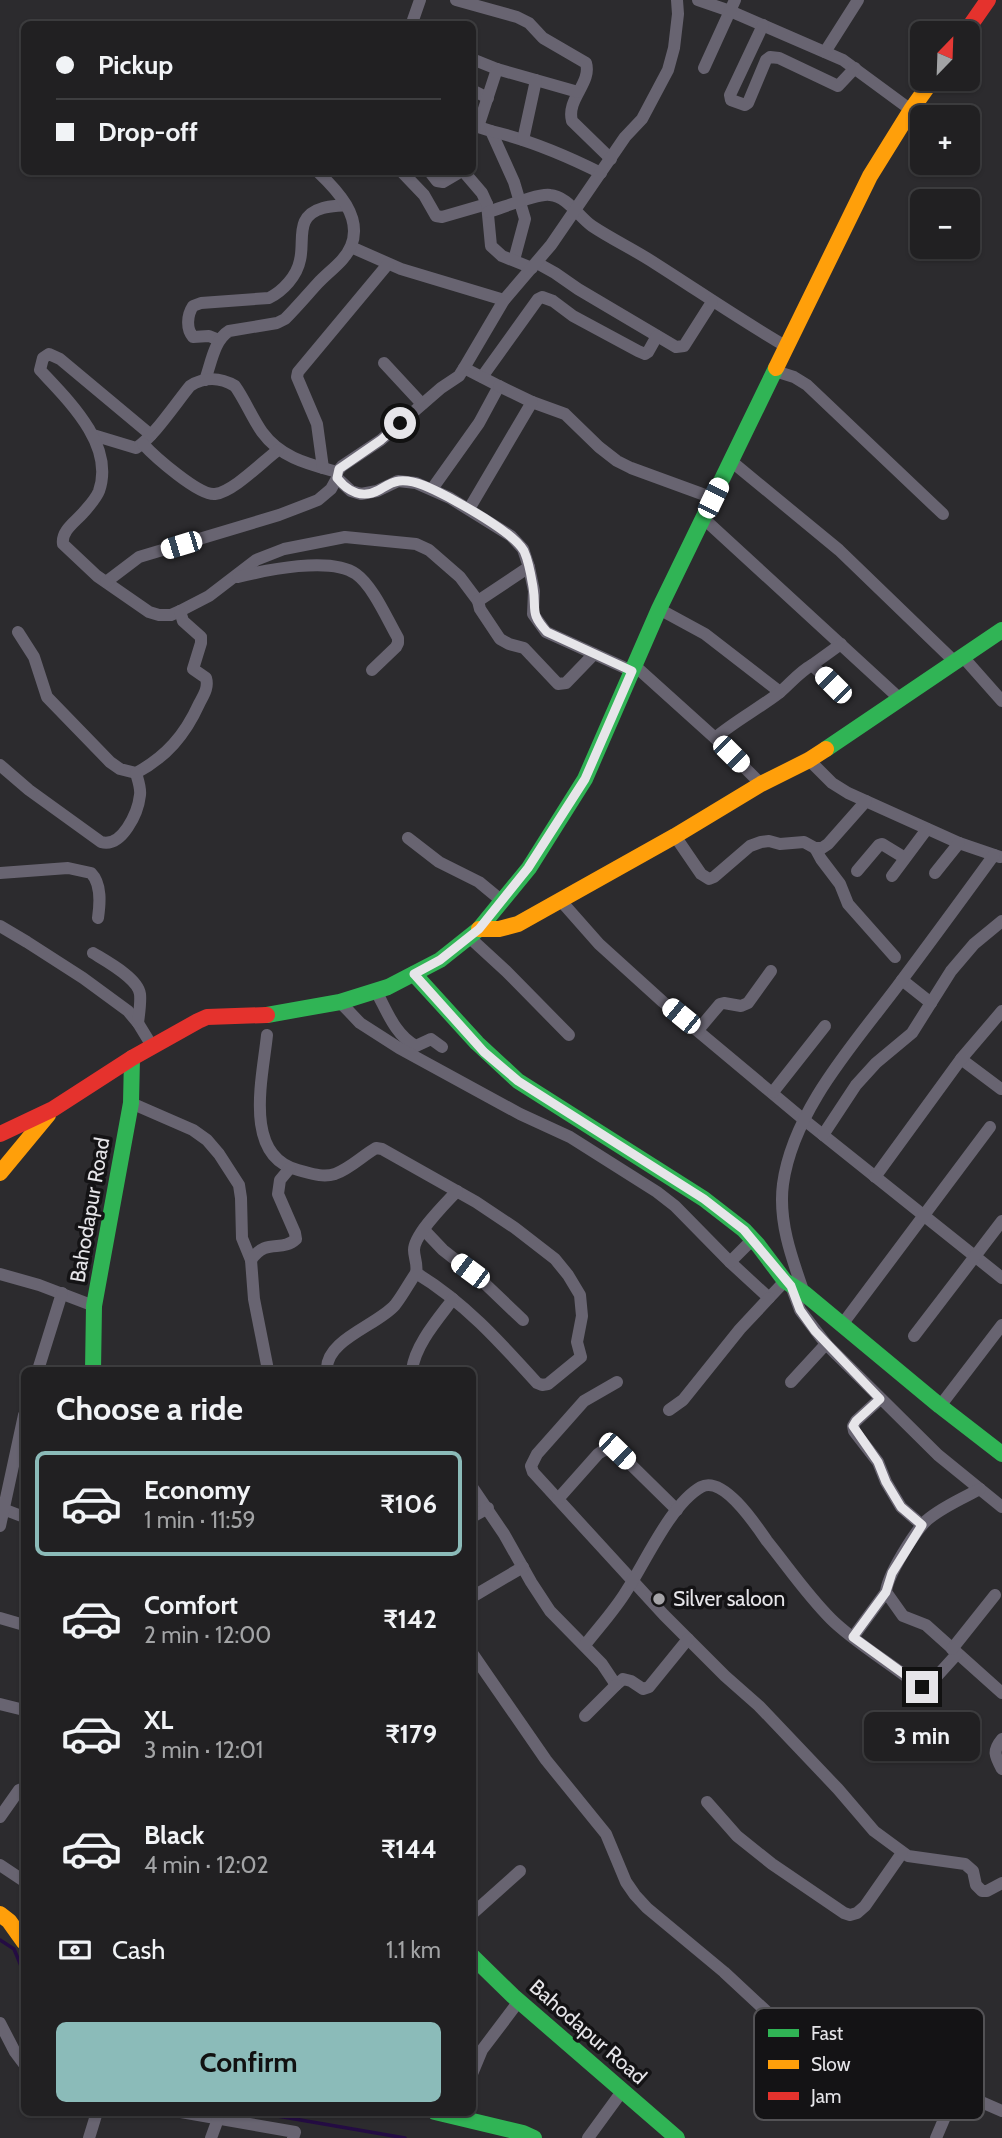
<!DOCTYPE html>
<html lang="en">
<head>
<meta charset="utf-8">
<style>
	body { margin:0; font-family:Cabin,sans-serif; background:#29282a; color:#f1f3f6; height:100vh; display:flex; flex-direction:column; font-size:26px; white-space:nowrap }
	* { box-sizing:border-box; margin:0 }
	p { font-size:23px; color:#a2a3a5 }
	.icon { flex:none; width:38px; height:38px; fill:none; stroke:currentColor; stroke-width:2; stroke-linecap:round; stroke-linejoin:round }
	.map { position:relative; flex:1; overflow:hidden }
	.sheet { position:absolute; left:21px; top:1367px; width:455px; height:749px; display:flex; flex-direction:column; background:#212022; border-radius:10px; box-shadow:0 2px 5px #0004,0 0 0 2px #3e3e40 }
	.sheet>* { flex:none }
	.top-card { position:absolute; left:21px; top:21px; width:455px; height:154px; border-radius:10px; box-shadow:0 2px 5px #0004,0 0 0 2px #3e3e40; display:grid; align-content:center; height:154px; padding:0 35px; background:#212022 }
	.needle { width:46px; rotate:23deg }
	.buttons { position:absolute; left:910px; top:21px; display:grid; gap:14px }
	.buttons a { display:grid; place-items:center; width:70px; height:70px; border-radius:10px; background:#212022; box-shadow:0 2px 5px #0004,0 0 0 2px #3e3e40; font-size:35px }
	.end { position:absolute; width:32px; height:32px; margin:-16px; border:9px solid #e6e5e9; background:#111; box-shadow:0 0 0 4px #111 }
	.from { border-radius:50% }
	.bubble { position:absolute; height:49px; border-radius:10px; background:#212022; box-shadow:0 2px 5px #0004,0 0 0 2px #3e3e40; font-size:23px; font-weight:700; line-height:49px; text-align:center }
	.car { position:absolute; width:21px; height:42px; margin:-21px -10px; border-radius:9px; box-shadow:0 0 5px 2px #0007; background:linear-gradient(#fff 24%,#345 0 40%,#fff 0 76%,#345 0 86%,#fff 0) }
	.top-card b { display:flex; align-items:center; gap:24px; height:66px; font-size:26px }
	.top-card b+b { border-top:2px solid #3e3e40 }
	.top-card i { width:18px; height:18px; background:#f1f3f6 }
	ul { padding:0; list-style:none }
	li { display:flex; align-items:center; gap:21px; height:105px; margin:0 14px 10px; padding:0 21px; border:4px solid transparent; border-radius:10px }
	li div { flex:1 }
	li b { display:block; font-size:26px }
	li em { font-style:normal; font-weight:700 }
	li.current { border-color:#8bbbb9 }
	li>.icon { width:63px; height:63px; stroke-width:1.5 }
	h2 { padding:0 35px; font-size:32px; line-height:84px }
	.pay { display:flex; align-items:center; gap:18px; height:77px; padding:0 35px; font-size:26px }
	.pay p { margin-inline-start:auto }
	.cta { display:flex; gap:14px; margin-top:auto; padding:14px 35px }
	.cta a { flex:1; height:80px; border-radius:10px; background:#8bbbb9; color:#111; font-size:28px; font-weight:700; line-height:80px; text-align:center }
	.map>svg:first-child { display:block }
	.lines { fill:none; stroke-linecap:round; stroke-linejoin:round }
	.stream { stroke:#240c43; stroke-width:3.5 }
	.street { stroke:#686471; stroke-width:12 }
	.fast { stroke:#30b455; stroke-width:16 }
	.slow { stroke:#ff9f0a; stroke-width:16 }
	.jam { stroke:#e5322d; stroke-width:16 }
	.route { stroke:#e6e5e9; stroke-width:9 }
	.poi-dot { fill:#a5a4a8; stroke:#141315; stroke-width:2.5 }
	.labels { text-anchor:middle; stroke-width:7; stroke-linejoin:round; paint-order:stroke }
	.street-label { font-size:21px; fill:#e6e5e9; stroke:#141315 }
	.poi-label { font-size:21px; fill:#e6e5e9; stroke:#141315; text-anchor:start }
	.key { fill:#141315; stroke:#535255; stroke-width:2 }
	.key-label { font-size:19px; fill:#e6e5e9 }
</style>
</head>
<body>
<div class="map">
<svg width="1002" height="2138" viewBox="0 0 1002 2138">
	<rect width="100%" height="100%" fill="#2c2b2e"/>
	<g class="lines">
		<g class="stream">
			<polyline points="0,1940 14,1949 24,1973"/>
			<polyline points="254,2112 405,2138"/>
		</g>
		<g class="street">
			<path d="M456 0 517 17 529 23 543 38 586 63C592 83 566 99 572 121L611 159"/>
			<polyline points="698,0 730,11 843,60 911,110"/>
			<polyline points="413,24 413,20 420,0"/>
			<polyline points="763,25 730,95 731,100 745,105 748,103 766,60 770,57 779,58 838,86 855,68"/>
			<polyline points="825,52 858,0"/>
			<polyline points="472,59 497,69 578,92"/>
			<polyline points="704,68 735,0"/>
			<polyline points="472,90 488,98"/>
			<polyline points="472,125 491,131 514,182 525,219 514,260"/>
			<polyline points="478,127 497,69"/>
			<path d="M491 131C530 140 565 155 601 173"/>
			<polyline points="523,140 536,80"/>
			<polyline points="402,172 424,195 436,216 442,217 487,204"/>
			<polyline points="430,172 437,181 443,182 460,172"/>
			<polyline points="464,172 482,193 487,204 491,246 502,256 532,268"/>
			<path d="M488 212C502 208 538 193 550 195 567 196 579 217 592 226 613 240 635 250 656 264 700 292 742 321 787 347"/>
			<polyline points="351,247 401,269 504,300"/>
			<polyline points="537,263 555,273 578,289 676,347 684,346 712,302"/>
			<path d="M219 340 209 336 193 337C186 329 187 315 193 306L201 303 269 298C283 291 297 276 300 260 305 240 294 216 323 208 330 206 338 206 345 205"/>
			<polyline points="384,363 422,404"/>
			<polyline points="775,371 794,377 807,385 943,514"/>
			<polyline points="482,377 538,299 542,297 553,301 573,316 638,351 645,354 648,352 657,336"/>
			<path d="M205 380C211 364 214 340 229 331L277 323 285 319C297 307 307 295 318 283 329 271 345 261 351 246 363 217 337 190 318 172"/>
			<polyline points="532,402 565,414 599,447 617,461 631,468 713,498"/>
			<path d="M93 435 136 448C152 439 176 403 190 386 204 377 220 377 235 386 245 400 252 418 262 432 281 458 308 464 337 472"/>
			<path d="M151 435 60 359 49 354 43 358 40 370C69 401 115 445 99 491 96 499 88 507 83 513 75 522 61 531 63 544L97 576 149 612 159 615H171L180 611 209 596 256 560 284 549 345 537 416 544 429 550 460 577 478 601 480 609 500 639 509 644 524 648 558 684 566 683 594 654"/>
			<path d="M143 444C154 456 199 496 215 494 233 492 262 462 278 450"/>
			<polyline points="731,461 839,550 955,662"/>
			<polyline points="323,468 317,424 297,377 298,372 388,264"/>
			<polyline points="337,478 351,491 361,494 377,491 398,481 416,483 450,498 511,536 523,549 529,567 534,591 533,614 546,632 632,671"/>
			<polyline points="432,489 479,423 499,386 464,368"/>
			<polyline points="469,509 532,402 499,386"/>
			<polyline points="703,518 899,698"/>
			<path d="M238 577C266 570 331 556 356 574 373 586 387 619 398 638V643L396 647 372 670"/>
			<polyline points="106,582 139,557 279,515 318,500 331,489 337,478 337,472 342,466 381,440 441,388 459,376 464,368 504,300 551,245 625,137 642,119 668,70 674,48 678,14 677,0"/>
			<polyline points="478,601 529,567"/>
			<polyline points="659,609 705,634 780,692"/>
			<path d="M18 632 34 657 47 697 110 762 120 769 136 773C166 757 185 735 199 704 203 696 209 688 206 678L193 669 201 643V637L183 621 180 611"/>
			<polyline points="963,657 1002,701"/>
			<polyline points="634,665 715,738 761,784"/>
			<polyline points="833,685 812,665 841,644"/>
			<path d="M715 738C735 721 758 709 779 693 790 684 799 672 812 665"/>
			<polyline points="809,760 832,783 848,793 959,843 1000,857"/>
			<path d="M0 765 29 790 101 842C122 848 138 813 140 795 141 788 138 780 136 773"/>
			<polyline points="675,836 701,874 709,879 714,877 750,846 761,842 769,841 780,844 804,842 815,848 822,848 828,844 866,801"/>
			<polyline points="408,838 439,862 479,882 502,901"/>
			<polyline points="815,848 821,859 840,884 848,904 895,957"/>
			<polyline points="857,871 879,845 882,844 905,858"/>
			<path d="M0 873 68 868 91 873C102 884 100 904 98 918"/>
			<polyline points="935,873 959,843"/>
			<polyline points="892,876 927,829"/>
			<polyline points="561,901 599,944 663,1002 803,1119 1002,1278"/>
			<polyline points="0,926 27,942 83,978 128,1011 138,1023 152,1046"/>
			<polyline points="469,937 506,971 569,1035"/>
			<path d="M93 953C106 961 138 978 140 994 141 1003 139 1014 138 1023"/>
			<polyline points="902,980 931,1003"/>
			<path d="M376 991C387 1011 395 1035 416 1046L431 1039 442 1047"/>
			<polyline points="340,1002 360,1023 399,1048 520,1114 570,1137 657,1192 675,1206 730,1262 769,1298 785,1281"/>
			<polyline points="698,1030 720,1004 724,1003 741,1006 748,1003 771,971"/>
			<path d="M267 1035C263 1076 242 1156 298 1170 310 1173 322 1178 335 1174 351 1168 362 1156 376 1148L382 1149 476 1202 515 1228 555 1259 568 1275 580 1295 582 1316 577 1342 581 1357 548 1384 542 1385 537 1383C500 1342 463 1301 416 1273"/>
			<polyline points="961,1059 1001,1089"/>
			<polyline points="773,1092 825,1026"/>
			<polyline points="131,1103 193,1130 207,1140 219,1154 239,1185 241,1198 242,1238 251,1260"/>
			<polyline points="823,1135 856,1085 876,1063 912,1033 951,971 974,944 1002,921"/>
			<polyline points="875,1177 961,1059 1002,1011"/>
			<polyline points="424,1230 443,1250 480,1279 523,1320"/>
			<polyline points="730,1262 753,1239"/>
			<polyline points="0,1274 39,1285 94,1306"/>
			<polyline points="791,1286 800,1310 826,1344 938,1455 1002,1507"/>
			<path d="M804 1293C792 1259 778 1221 783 1184 793 1111 853 1045 896 988 929 944 962 899 994 855"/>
			<polyline points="841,1326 990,1127"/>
			<polyline points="914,1336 1002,1221"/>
			<polyline points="38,1370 62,1293"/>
			<path d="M268 1370 254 1299 251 1260C267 1237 281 1253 296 1239L295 1233 278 1194 280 1180 290 1168"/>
			<path d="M327 1370C325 1340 378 1325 395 1305 403 1295 409 1283 416 1273 418 1264 414 1258 414 1250 414 1234 446 1203 457 1191"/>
			<path d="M412 1370C415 1345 438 1319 453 1299"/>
			<polyline points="617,1382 584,1401 537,1454 531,1466 533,1472 664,1615 725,1676 759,1706 838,1789 874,1831 908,1856 965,1864 973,1871 976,1885 982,1891 987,1891 1002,1883"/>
			<polyline points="791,1382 826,1344"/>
			<polyline points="880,1399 856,1421 853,1426 854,1431 878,1462 886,1482 901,1507 922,1525"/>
			<polyline points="940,1406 1002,1325"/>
			<polyline points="669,1410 683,1400 740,1329 769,1298"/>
			<polyline points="472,1487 504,1534 531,1582 550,1611 602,1664 616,1685 623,1679 631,1681 643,1689 649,1687 688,1639"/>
			<path d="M980 1489C963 1498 942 1507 927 1520 915 1531 887 1576 886 1592L903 1616 926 1625 1002 1693"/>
			<path d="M558 1499 598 1454C604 1449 610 1448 617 1451L677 1510"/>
			<polyline points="3,1509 24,1517"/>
			<polyline points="472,1517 488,1508"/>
			<polyline points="0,1526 24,1415"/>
			<polyline points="472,1597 523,1567"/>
			<polyline points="0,1618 24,1625"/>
			<polyline points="853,1637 886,1592"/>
			<path d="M585 1645C599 1627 615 1610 627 1590 646 1561 671 1504 701 1487 723 1475 756 1525 767 1541 788 1567 807 1595 831 1619 854 1642 890 1663 916 1684L922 1687 928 1686 957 1654"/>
			<polyline points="952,1649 995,1595"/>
			<polyline points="472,1653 546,1760 606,1834 626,1882 635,1895 647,1908 724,1972 766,2011 785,2023 804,2031 873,2048 956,2091 1002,2111"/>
			<polyline points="0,1704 24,1710"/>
			<polyline points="585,1716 616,1685"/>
			<path d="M1002 1739C992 1751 995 1756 1002 1769"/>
			<polyline points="707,1802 737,1836 772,1864 844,1913 850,1915 857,1913 865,1906 902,1853"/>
			<polyline points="0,1817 19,1790 24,1788"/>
			<polyline points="0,1865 24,1881"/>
			<polyline points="472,1914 520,1871"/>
			<polyline points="0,2023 15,2052 24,2064"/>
			<polyline points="472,2074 482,2050 519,2001"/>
			<polyline points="181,2112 295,2132 293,2138"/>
			<polyline points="89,2138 97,2112"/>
			<polyline points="211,2138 218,2119"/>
			<polyline points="588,2138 623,2090"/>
			<polyline points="936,2138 956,2091"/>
		</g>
		<g class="fast">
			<polyline points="826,749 1002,630"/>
			<polyline points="414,974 477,1043 518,1081 704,1199 744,1230 758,1245 785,1281 804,1293 940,1406 1002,1454"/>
			<polyline points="267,1015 340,1002 388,987 440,960 479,929 529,868 585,779 659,609 776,368"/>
			<polyline points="93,1370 94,1306 131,1103 132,1058"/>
			<polyline points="472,1956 513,1996 677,2138"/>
			<polyline points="435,2112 523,2133 534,2138"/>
		</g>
		<g class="slow">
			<polyline points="776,368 870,176 911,110 933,79"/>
			<polyline points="479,929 499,929 518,924 675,836 761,784 809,760 826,749"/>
			<polyline points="0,1173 48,1115"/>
			<polyline points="0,1914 9,1921 24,1942"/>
		</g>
		<g class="jam">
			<polyline points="965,33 988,0"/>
			<polyline points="0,1134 53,1109 132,1058 198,1021 207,1017 267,1015"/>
		</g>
	</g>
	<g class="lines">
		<path class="route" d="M400 423 381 440 339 469 337 478C348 492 363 499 379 490 386 486 391 482 399 481 415 479 435 490 450 498 468 508 514 533 524 551 529 562 531 575 533 587 537 611 529 612 547 632L632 671 585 779 528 868 479 929 440 960 414 974 484 1052 518 1081 704 1199 744 1230 791 1286 800 1310 815 1331 880 1399 856 1421 853 1426 878 1462 886 1482 901 1507 922 1525 892 1573 886 1592 853 1637 922 1687"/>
	</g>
	<circle class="poi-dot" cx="659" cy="1599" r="7"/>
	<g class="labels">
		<g class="street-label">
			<text transform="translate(90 1210) rotate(-80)" y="7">Bahodapur Road</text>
			<text transform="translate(588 2032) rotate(41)" y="7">Bahodapur Road</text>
		</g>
		<g class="poi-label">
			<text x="673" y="1606">Silver saloon</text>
		</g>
	</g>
	<rect x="754" y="2008" width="230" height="112" rx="10" class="key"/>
	<rect x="768" y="2029" width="31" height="8" fill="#30b455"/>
	<rect x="768" y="2060" width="31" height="9" fill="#ff9f0a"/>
	<rect x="768" y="2092" width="31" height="8" fill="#e5322d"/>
	<g class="key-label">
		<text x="811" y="2040">Fast</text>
		<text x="811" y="2071">Slow</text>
		<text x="811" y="2103">Jam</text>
	</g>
</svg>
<div class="buttons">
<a><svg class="needle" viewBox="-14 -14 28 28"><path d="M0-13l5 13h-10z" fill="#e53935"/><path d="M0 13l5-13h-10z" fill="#a2a3a5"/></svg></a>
<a>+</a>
<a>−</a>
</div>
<i class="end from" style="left:400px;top:423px"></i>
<i class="end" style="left:922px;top:1687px"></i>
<div class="bubble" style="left:864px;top:1712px;width:116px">3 min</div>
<i class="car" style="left:713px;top:498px;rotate:26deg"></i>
<i class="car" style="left:181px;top:545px;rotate:253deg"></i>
<i class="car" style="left:833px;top:685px;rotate:315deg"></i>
<i class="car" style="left:731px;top:754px;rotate:135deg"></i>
<i class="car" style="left:681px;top:1016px;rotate:309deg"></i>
<i class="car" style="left:470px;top:1271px;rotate:307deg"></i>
<i class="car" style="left:617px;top:1451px;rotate:134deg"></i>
<div class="top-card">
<b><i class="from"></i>Pickup</b>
<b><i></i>Drop-off</b>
</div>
<section class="sheet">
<h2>Choose a ride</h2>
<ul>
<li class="current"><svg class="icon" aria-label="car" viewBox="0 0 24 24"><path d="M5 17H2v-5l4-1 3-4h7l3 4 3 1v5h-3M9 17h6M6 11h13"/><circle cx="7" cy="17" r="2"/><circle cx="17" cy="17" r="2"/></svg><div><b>Economy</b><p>1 min · 11:59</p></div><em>₹106</em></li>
<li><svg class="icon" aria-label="car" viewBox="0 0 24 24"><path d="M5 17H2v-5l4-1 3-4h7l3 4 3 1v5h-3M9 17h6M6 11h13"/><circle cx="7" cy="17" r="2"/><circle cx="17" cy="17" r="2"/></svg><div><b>Comfort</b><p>2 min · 12:00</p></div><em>₹142</em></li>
<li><svg class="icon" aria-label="car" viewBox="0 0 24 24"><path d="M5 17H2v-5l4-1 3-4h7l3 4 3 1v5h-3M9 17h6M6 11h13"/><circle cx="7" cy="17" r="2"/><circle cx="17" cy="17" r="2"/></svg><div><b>XL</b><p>3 min · 12:01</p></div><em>₹179</em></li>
<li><svg class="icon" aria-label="car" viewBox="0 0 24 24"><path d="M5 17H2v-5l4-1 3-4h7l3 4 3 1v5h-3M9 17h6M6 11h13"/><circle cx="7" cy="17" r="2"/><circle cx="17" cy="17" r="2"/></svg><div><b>Black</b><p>4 min · 12:02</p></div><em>₹144</em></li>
</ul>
<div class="pay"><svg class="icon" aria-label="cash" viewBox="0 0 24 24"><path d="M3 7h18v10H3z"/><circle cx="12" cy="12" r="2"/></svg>Cash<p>1.1 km</p></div>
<div class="cta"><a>Confirm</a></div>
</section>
</div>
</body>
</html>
